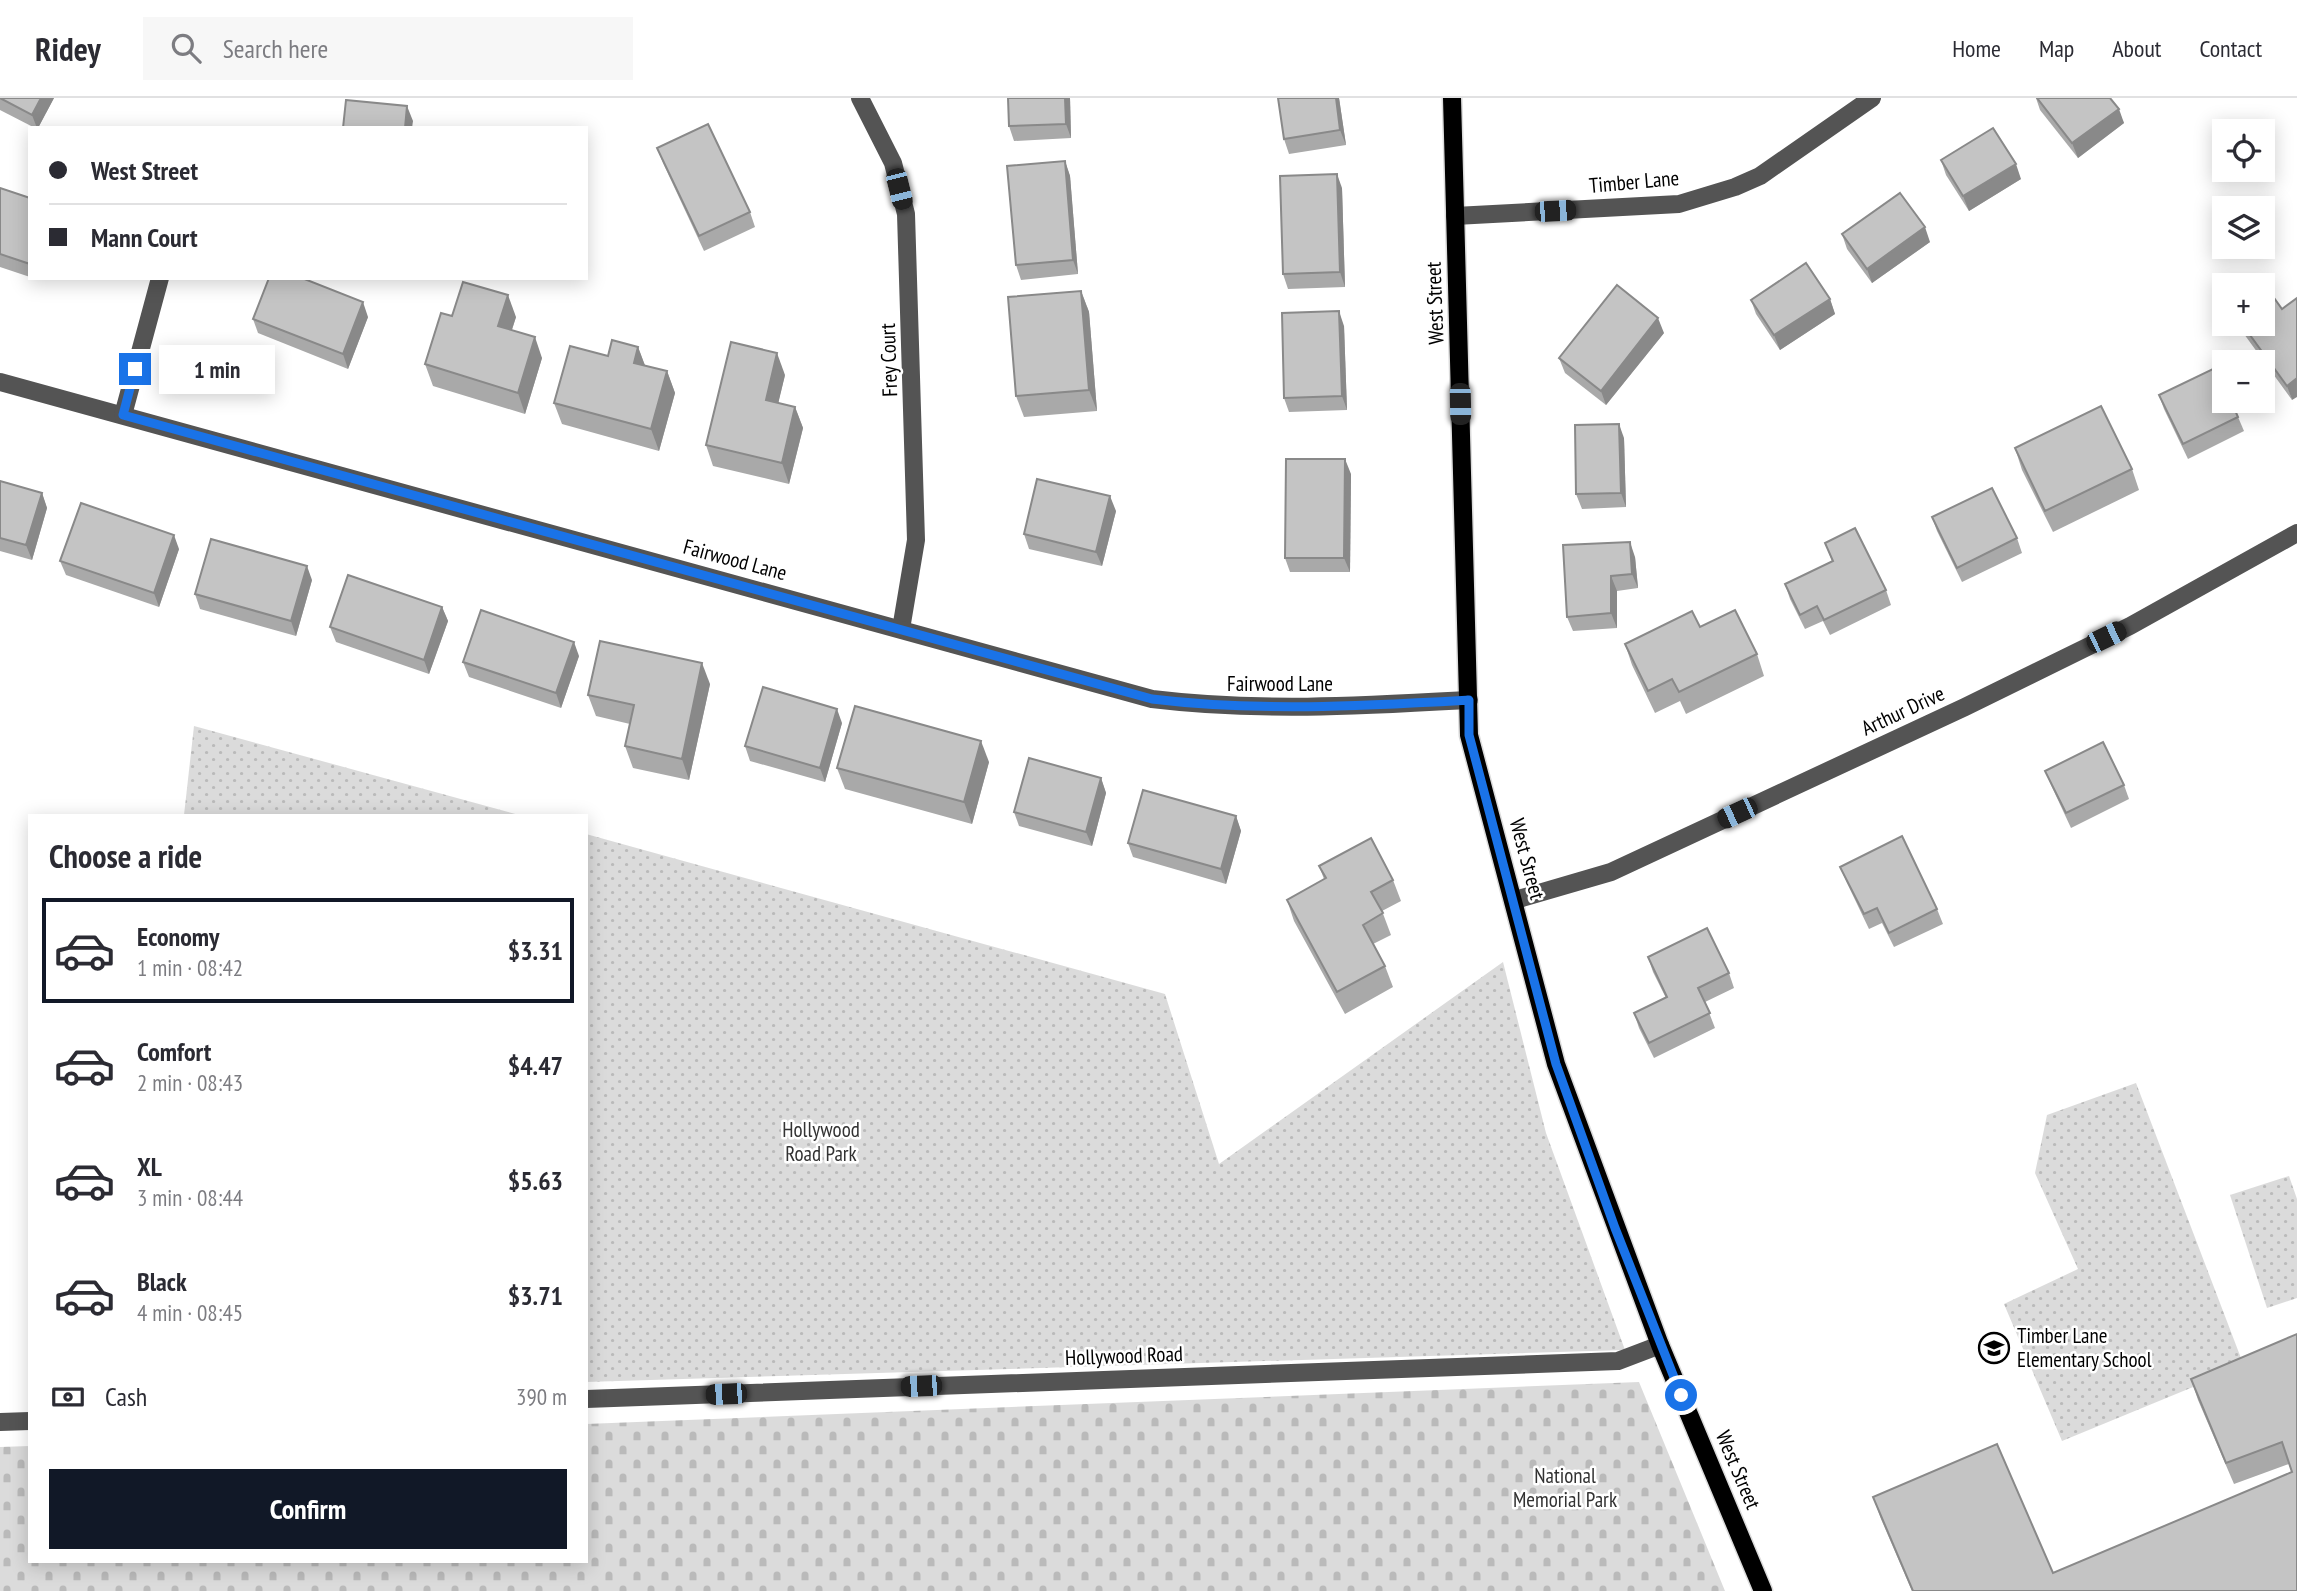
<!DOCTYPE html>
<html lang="en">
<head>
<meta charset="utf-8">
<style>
	body { margin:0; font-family:"PT Sans Narrow",sans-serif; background:#f7f7f7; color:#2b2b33; height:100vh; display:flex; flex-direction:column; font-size:26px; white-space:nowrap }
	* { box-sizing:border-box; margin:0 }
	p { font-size:23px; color:#7c7c81 }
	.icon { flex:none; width:38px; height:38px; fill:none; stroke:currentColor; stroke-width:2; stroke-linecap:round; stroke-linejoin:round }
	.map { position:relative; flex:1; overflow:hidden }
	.drawer { position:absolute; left:28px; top:716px; width:560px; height:749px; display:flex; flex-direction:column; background:#fff; border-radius:0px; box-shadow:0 4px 18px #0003 }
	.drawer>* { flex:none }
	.top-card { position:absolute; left:28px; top:28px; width:560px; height:154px; border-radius:0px; box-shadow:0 4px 18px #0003; display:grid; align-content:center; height:154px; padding:0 21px; background:#fff }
	.tools { position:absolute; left:2212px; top:21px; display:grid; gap:14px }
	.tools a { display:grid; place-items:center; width:63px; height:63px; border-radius:0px; background:#fff; box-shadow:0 4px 18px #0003; font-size:35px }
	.end { position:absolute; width:32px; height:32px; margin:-16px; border:9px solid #1a73e8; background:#fff; box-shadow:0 0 0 4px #fff }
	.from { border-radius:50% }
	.bubble { position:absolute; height:49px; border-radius:0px; background:#fff; box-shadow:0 4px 18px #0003; font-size:23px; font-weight:700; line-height:49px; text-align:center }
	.car { position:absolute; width:21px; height:42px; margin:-21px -10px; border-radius:9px; box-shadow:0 0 5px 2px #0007; background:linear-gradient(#222 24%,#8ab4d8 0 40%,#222 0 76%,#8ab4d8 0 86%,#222 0) }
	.top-card b { display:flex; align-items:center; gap:24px; height:66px; font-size:26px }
	.top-card b+b { border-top:2px solid #e1e1e2 }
	.top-card i { width:18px; height:18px; background:#2b2b33 }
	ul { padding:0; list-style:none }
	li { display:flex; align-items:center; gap:21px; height:105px; margin:0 14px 10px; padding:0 7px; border:4px solid transparent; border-radius:0px }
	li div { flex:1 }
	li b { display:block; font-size:26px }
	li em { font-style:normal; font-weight:700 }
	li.active { border-color:#111827 }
	li>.icon { width:63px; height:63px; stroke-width:1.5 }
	h2 { padding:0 21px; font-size:32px; line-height:84px }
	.pay { display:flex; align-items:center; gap:18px; height:77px; padding:0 21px; font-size:26px }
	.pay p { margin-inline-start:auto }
	.primary-button { display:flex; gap:14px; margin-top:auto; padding:14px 21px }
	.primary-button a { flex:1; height:80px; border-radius:0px; background:#111827; color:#fff; font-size:28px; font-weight:700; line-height:80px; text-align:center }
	header { display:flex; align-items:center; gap:42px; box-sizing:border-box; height:98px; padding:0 35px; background:#fff; border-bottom:2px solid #e1e1e2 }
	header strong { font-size:33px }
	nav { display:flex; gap:38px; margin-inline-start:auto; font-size:24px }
	.search { width:490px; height:63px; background:#f7f7f7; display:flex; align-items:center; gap:18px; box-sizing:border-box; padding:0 24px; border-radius:0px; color:#7c7c81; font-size:26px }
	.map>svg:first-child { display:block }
	.grass { fill:url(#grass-dots) }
	.cemetery { fill:url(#cemetery-stones) }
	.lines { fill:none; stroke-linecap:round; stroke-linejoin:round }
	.major-casing { stroke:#dbdbdb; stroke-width:21 }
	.minor { stroke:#545454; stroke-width:18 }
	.major { stroke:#000; stroke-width:18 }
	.wall { fill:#a9a9a9 }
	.shaded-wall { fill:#898989 }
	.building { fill:#c4c4c4; stroke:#898989; stroke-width:2 }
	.route { stroke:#1a73e8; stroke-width:9 }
	.labels { text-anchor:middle; stroke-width:5; stroke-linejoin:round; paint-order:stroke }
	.street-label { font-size:21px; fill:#000; stroke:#fff }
	.park-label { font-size:21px; fill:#323232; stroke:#fff }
	.poi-label { font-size:21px; fill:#000; stroke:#fff; text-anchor:start }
</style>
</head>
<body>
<header>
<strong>Ridey</strong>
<div class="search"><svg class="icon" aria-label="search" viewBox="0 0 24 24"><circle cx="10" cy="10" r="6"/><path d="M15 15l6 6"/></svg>Search here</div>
<nav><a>Home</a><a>Map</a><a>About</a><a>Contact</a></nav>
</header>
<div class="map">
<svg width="2297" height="1493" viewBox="0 0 2297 1493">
	<defs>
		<pattern id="grass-dots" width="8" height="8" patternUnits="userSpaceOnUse" patternTransform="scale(1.75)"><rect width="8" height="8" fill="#dbdbdb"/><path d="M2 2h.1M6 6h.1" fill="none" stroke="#bababa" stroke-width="1.8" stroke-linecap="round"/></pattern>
		<pattern id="cemetery-stones" width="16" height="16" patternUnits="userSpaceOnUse" patternTransform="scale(1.75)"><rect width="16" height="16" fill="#dbdbdb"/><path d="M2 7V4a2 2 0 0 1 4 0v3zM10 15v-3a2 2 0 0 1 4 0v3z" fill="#bababa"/></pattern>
	</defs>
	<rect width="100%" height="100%" fill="#fff"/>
	<g class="grass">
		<polygon points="194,628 519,717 184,717"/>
		<polygon points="586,736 1165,896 1219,1066 1503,864 1546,1035 1625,1252 586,1284"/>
		<polygon points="2136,985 2244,1268 2062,1343 2004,1206 2078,1171 2035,1075 2047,1017"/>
		<polygon points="2289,1078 2297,1101 2297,1200 2267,1210 2230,1097"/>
	</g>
	<polygon class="cemetery" points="1639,1284 1725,1493 0,1493 0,1349 30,1348 30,1463 586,1463 586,1326"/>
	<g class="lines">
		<g class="major-casing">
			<polyline id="major" points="1452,0 1469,637 1556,966 1660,1247 1763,1493"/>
		</g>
		<g class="minor">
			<polyline points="860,0 893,65 906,116 916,442 901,531"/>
			<polyline points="1455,118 1679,106 1735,89 1760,78 1872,0"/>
			<path d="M0 284 1152 601C1259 614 1361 608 1469 602"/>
			<polyline points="123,317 160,180"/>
			<polyline points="1515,802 1611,774 1965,609 2130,528 2297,435"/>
			<polyline points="586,1301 1618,1263 1660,1247"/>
			<polyline points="0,1324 30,1323"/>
		</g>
		<use href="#major" class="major"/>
	</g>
	<g class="wall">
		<polygon points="0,0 54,0 38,30 35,30 0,12"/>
		<polygon points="1008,0 1070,0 1071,40 1014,43 1009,28"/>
		<polygon points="1278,0 1339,0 1346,47 1289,56 1284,41"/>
		<polygon points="2036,0 2110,0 2124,25 2078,60 2040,12"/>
		<polygon points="657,50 750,114 755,129 704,153 663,65"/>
		<polygon points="1941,62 2021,81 1969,113 1946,77"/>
		<polygon points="1065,63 1070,78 1078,176 1021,182 1016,167"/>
		<polygon points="0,90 30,100 30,179 0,169"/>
		<polygon points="1342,90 1345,189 1288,191 1283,176"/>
		<polygon points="1842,136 1930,144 1872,185 1847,151"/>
		<polygon points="1081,193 1089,214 1097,313 1024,319 1016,298"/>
		<polygon points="1830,201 1835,216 1780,252 1756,216 1751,202"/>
		<polygon points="2263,204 2292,302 2244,236 2240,226 2263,226"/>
		<polygon points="452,218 516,219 512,232 542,260 525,316 433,288 425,266"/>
		<polygon points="368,219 348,271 258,235 253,221"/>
		<polygon points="1344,228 1347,312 1289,314 1284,300"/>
		<polygon points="1664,235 1606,307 1565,275 1559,260"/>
		<polygon points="638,249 645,268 667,273 675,295 659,353 562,326 554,305 608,258"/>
		<polygon points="785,277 778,305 795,309 803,330 789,386 713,368 706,347"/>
		<polygon points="2159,297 2238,319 2244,333 2188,361 2164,311"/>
		<polygon points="1624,340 1626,409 1582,411 1576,396"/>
		<polygon points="2015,350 2132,371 2139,392 2053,434 2022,372"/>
		<polygon points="1351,376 1350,474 1290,474 1285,460"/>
		<polygon points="0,383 42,395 47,410 32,462 0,453"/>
		<polygon points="1116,413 1102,468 1029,451 1024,436"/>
		<polygon points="1932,419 2017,440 2022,455 1962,484 1937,433"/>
		<polygon points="1825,445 1886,492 1891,507 1830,537 1823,523 1805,531 1790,501 1785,486 1832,463"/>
		<polygon points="1563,447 1635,459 1638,490 1617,493 1617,530 1573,533 1567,519"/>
		<polygon points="179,451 159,509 66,477 60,463"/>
		<polygon points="312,482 296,538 200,511 195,496"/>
		<polygon points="442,509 448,523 429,576 336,544 330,529"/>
		<polygon points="1700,529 1757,556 1764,578 1686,616 1680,603 1655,615 1632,567 1625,546"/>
		<polygon points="579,558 561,610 469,579 463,564"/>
		<polygon points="710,586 689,682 633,670 625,648 630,626 596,618 588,597"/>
		<polygon points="842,625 825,684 750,663 745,648"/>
		<polygon points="989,664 972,726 845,691 837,670"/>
		<polygon points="2045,673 2124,687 2129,701 2071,730 2051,687"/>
		<polygon points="1101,680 1106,695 1092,748 1019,728 1014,714"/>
		<polygon points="1236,718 1241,733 1226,786 1133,759 1128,745"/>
		<polygon points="1319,768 1393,782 1401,803 1382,813 1391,837 1373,846 1385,868 1393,889 1345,916 1294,823 1287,802 1324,781"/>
		<polygon points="1840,769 1937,811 1943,826 1894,849 1882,825 1869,831 1846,783"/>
		<polygon points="1648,859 1729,875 1734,890 1705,904 1715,930 1654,960 1639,930 1634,915 1666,900 1653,874"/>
		<polygon points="2297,1236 2297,1493 1912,1493 1881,1421 1873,1399 2053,1475 2292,1374 2289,1366 2234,1386 2198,1302 2191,1281"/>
	</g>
	<g class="shaded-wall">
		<polygon points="41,0 54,0 38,30 37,30 32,17"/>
		<polygon points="1065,0 1070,0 1071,40 1066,26"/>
		<polygon points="1336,0 1339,0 1346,47 1340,32"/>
		<polygon points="407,8 413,23 412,30 405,30"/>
		<polygon points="2119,11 2124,25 2078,60 2072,45"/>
		<polygon points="1065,63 1070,78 1078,176 1073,162"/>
		<polygon points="2016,66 2021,81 1969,113 1963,98"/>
		<polygon points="1337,76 1342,90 1345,189 1340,174"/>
		<polygon points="1925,129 1930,144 1872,185 1867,171"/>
		<polygon points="1081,193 1089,214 1097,313 1089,292"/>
		<polygon points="508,197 516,219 506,249 498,228"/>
		<polygon points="1830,201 1835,216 1780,252 1774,237"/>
		<polygon points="363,204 368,219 348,271 343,256"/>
		<polygon points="1339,213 1344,228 1347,312 1342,298"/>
		<polygon points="1658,220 1664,235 1606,307 1601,293"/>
		<polygon points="535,239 542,260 525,316 518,295"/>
		<polygon points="638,249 646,270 634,265"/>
		<polygon points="777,255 785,277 774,323 766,302"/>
		<polygon points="667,273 675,295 659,353 651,331"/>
		<polygon points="2297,280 2297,299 2292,302 2287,288"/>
		<polygon points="795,309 803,330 789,386 782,365"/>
		<polygon points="1619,326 1624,340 1626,409 1621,395"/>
		<polygon points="1345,361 1351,376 1350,474 1344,460"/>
		<polygon points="42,395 47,410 32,462 26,447"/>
		<polygon points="1110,398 1116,413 1102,468 1096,454"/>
		<polygon points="174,437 179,451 159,509 154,495"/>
		<polygon points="1630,444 1635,459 1638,490 1632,476"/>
		<polygon points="307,468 312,482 296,538 291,523"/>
		<polygon points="1611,478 1617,493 1617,530 1611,515"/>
		<polygon points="442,509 448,523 429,576 424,562"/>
		<polygon points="574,544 579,558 561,610 556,595"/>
		<polygon points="702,565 710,586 689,682 682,661"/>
		<polygon points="837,611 842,625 825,684 820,670"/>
		<polygon points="981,643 989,664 972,726 964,704"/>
		<polygon points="1101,680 1106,695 1092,748 1086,734"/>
		<polygon points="1236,718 1241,733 1226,786 1221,771"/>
	</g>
	<g class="building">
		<polygon points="0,0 41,0 32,17"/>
		<polygon points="1008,0 1065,0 1066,26 1009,28"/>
		<polygon points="1278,0 1336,0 1340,32 1284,41"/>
		<polygon points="2037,0 2110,0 2119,11 2072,45"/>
		<polygon points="346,2 407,8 405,30 343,30"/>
		<polygon points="708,26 750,114 699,138 657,50"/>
		<polygon points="1993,30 2016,66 1963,98 1941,62"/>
		<polygon points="1065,63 1073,162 1016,167 1007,68"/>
		<polygon points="1337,76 1340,174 1283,176 1280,78"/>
		<polygon points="0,90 30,100 30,166 0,156"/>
		<polygon points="1900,95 1925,129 1867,171 1842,136"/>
		<polygon points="1806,165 1830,201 1774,237 1751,202"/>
		<polygon points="269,180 302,180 363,204 343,256 253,221"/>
		<polygon points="463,184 508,197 498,228 535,239 518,295 425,266 441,215 452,218"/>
		<polygon points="1617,187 1658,220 1601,293 1559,260"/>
		<polygon points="1081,193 1089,292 1016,298 1008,199"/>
		<polygon points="2272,197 2282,211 2297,200 2297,280 2287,288 2242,226 2263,226 2263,204"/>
		<polygon points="1339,213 1342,298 1284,300 1282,215"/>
		<polygon points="612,242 638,249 634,265 667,273 651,331 554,305 570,248 608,258"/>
		<polygon points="731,244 777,255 766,302 795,309 782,365 706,347"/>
		<polygon points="2215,270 2224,290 2224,303 2231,303 2238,319 2183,346 2159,297"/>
		<polygon points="2101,308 2132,371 2045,413 2015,350"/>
		<polygon points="1619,326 1621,395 1576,396 1575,327"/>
		<polygon points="1286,361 1345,361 1344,460 1285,460"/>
		<polygon points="1037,381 1110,398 1096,454 1024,436"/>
		<polygon points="0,383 42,395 26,447 0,440"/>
		<polygon points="1992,390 2017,440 1957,470 1932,419"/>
		<polygon points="81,405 174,437 154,495 60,463"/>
		<polygon points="1855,430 1886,492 1824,522 1817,508 1800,517 1785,486 1833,463 1825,445"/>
		<polygon points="211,441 307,468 291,523 195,496"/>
		<polygon points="1630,444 1632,476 1611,478 1611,515 1567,519 1563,447"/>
		<polygon points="348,477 442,509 424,562 330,529"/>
		<polygon points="481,512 574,544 556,595 463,564"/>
		<polygon points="1735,512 1757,556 1679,594 1672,581 1648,593 1625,546 1692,513 1700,529"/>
		<polygon points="600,543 702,565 682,661 625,648 634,607 588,597"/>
		<polygon points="763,589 837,611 820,670 745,648"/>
		<polygon points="855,608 981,643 964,704 837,670"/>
		<polygon points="2103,644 2124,687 2066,715 2045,673"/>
		<polygon points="1029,660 1101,680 1086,734 1014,714"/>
		<polygon points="1143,692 1236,718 1221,771 1128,745"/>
		<polygon points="1902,738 1937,811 1889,835 1877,810 1864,816 1840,769"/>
		<polygon points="1371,740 1393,782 1371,794 1383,815 1363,827 1385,868 1337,894 1287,802 1326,780 1319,768"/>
		<polygon points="1707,830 1729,875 1698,890 1710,915 1649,945 1634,915 1667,899 1648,859"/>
		<polygon points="2297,1236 2297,1493 1913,1493 1873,1399 1997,1346 2053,1475 2292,1374 2282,1344 2226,1365 2191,1281"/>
	</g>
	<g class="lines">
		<path class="route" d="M135 271 123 317 1152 601C1258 614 1362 608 1469 602V637L1556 966 1615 1130 1681 1297"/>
	</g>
	<defs>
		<g id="school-ring" transform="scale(1.575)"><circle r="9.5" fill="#fff" stroke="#000" stroke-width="1.5"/><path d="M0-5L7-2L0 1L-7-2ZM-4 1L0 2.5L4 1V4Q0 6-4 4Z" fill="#000"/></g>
	</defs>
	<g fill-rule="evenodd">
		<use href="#school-ring" x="1994" y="1250"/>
	</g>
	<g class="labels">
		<g class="street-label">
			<text transform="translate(1634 84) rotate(-5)" y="7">Timber Lane</text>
			<text transform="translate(1435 205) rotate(-92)" y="7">West Street</text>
			<text transform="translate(889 262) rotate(-92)" y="7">Frey Court</text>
			<text transform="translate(735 462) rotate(15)" y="7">Fairwood Lane</text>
			<text x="1280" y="593">Fairwood Lane</text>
			<text transform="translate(1903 613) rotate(-25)" y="7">Arthur Drive</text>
			<text transform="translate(1527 761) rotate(75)" y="7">West Street</text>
			<text transform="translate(1124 1258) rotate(-2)" y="7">Hollywood Road</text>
			<text transform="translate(1738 1372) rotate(67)" y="7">West Street</text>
		</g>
		<g class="park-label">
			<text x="821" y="1039">Hollywood<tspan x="821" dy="24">Road Park</tspan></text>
			<text x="1565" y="1385">National<tspan x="1565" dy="24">Memorial Park</tspan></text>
		</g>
		<g class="poi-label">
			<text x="2017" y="1245">Timber Lane<tspan x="2017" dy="24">Elementary School</tspan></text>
		</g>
	</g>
</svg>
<div class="tools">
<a><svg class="icon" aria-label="locate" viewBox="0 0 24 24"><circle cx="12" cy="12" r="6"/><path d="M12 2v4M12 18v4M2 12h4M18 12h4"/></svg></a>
<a><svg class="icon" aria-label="layers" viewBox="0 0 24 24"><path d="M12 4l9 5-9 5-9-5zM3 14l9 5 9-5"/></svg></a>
<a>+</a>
<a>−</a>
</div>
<i class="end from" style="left:1681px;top:1297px"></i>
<i class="end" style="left:135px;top:271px"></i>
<div class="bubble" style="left:159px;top:247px;width:116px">1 min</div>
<i class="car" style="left:899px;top:91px;rotate:166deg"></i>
<i class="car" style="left:1555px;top:113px;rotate:87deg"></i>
<i class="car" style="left:1460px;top:306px;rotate:179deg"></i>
<i class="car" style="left:2106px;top:539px;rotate:64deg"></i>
<i class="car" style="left:1737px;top:715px;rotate:245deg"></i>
<i class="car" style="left:921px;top:1288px;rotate:268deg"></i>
<i class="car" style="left:726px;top:1296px;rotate:268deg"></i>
<div class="top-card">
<b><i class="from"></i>West Street</b>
<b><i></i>Mann Court</b>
</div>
<section class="drawer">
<h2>Choose a ride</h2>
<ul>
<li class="active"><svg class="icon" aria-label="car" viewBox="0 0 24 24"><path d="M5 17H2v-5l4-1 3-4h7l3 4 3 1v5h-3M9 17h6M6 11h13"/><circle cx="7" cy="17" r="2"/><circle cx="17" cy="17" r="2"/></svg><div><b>Economy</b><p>1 min · 08:42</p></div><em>$3.31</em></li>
<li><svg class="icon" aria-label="car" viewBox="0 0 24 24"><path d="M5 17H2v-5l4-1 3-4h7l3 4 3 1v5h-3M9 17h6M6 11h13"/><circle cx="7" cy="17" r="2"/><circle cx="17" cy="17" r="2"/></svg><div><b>Comfort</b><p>2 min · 08:43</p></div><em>$4.47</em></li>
<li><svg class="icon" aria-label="car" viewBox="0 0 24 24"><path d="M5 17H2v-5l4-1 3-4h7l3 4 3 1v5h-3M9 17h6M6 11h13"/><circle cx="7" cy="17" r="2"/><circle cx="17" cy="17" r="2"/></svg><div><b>XL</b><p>3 min · 08:44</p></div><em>$5.63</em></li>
<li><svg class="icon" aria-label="car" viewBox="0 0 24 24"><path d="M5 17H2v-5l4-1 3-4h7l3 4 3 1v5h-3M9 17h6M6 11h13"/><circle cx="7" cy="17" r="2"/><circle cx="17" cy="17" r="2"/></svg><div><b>Black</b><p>4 min · 08:45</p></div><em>$3.71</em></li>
</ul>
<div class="pay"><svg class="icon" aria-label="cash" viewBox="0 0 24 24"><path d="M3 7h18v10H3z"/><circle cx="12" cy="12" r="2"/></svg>Cash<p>390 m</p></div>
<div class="primary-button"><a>Confirm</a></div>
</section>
</div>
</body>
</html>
